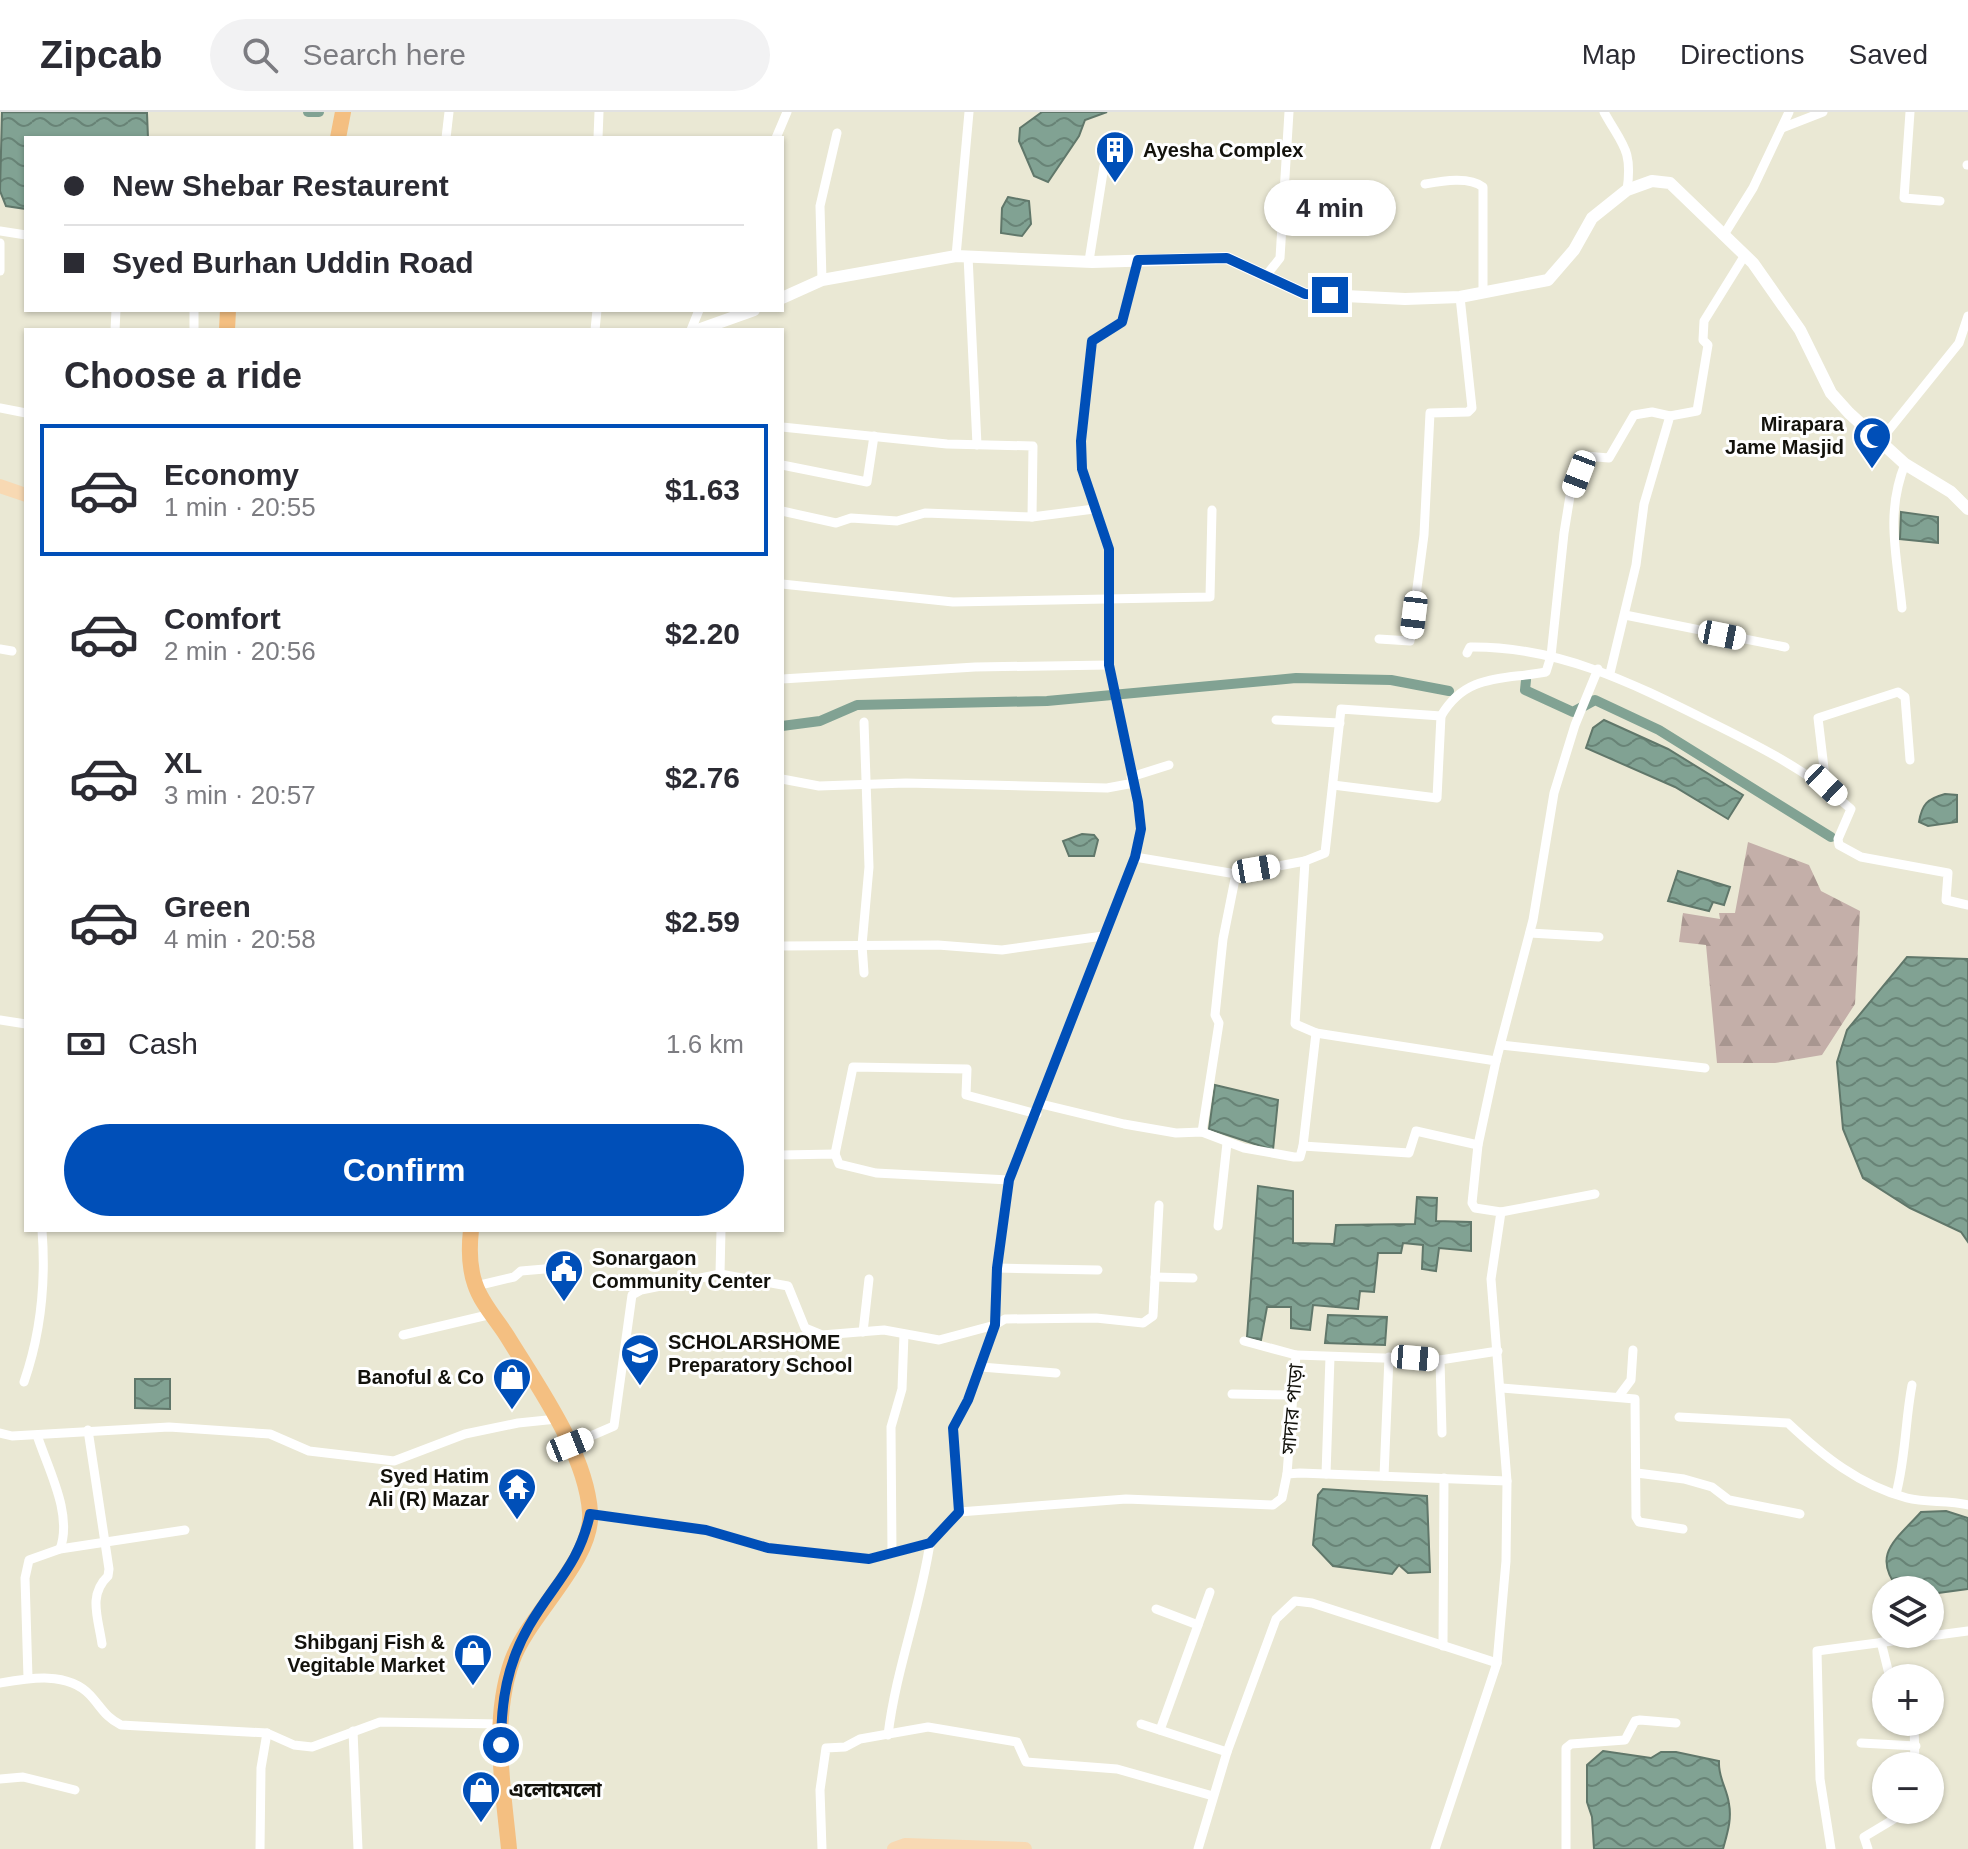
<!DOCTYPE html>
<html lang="en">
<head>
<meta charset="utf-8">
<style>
	body { margin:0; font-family:Arial,"Noto Sans Bengali",sans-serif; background:#f2f2f3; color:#2b2b33; height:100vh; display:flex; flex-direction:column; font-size:30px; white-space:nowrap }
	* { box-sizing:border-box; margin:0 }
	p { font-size:26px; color:#7c7c81 }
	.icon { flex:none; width:44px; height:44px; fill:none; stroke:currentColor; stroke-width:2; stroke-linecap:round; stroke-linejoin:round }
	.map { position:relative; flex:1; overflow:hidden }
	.side { position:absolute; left:24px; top:216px; width:760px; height:904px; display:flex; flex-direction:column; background:#fff; border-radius:0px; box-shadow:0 2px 6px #0004 }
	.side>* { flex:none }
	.banner { position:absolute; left:24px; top:24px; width:760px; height:176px; border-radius:0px; box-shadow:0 2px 6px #0004; display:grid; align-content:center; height:176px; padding:0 40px; background:#fff }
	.buttons { position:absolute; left:1872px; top:1464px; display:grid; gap:16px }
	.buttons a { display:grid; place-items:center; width:72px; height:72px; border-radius:50%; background:#fff; box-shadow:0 2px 6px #0004; font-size:40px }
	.end { position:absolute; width:36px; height:36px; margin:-18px; border:10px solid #004fb8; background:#fff; box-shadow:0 0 0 4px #fff }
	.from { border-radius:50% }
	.bubble { position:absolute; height:56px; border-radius:28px; background:#fff; box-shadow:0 2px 6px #0004; font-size:26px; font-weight:700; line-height:56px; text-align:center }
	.car { position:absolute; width:24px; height:48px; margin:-24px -12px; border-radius:10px; box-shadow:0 0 6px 2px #0007; background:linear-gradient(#fff 24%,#345 0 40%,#fff 0 76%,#345 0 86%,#fff 0) }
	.banner b { display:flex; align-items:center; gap:28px; height:76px; font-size:30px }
	.banner b+b { border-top:2px solid #e1e1e2 }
	.banner i { width:20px; height:20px; background:#2b2b33 }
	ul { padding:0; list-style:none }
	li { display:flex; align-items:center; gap:24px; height:132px; margin:0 16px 12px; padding:0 24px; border:4px solid transparent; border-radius:0px }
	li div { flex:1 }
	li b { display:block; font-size:30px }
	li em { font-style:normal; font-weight:700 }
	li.on { border-color:#004fb8 }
	li>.icon { width:72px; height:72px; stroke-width:1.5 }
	h2 { padding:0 40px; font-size:36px; line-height:96px }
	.pay { display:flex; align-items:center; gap:20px; height:88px; padding:0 40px; font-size:30px }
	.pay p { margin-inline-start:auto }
	.button { display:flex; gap:16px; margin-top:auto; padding:16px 40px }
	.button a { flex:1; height:92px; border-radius:48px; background:#004fb8; color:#fff; font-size:32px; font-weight:700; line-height:92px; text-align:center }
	header { display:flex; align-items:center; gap:48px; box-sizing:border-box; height:112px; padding:0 40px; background:#fff; border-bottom:2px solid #e1e1e2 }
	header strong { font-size:38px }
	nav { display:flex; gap:44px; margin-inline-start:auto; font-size:28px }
	.search { width:560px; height:72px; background:#f2f2f3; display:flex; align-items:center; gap:20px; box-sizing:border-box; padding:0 28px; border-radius:44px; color:#7c7c81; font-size:30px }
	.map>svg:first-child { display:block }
	.forest { fill:url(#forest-firs) }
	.water { fill:url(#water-waves); stroke:#60776a; stroke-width:2 }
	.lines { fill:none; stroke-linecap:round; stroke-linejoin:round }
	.canal { stroke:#81a293; stroke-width:10 }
	.street { stroke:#fff; stroke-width:9 }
	.secondary { stroke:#fff; stroke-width:12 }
	.primary { stroke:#f8d9b3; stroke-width:14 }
	.highway { stroke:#f4bf81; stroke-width:16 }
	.route { stroke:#004fb8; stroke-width:10 }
	.labels { text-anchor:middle; stroke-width:6; stroke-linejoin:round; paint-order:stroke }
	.poi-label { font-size:20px; font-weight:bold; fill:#13120c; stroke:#fff; text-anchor:start }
	.street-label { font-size:20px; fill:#13120c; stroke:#fff }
</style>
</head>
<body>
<header>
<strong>Zipcab</strong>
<div class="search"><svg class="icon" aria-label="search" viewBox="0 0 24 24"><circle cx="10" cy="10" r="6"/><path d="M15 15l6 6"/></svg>Search here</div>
<nav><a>Map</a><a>Directions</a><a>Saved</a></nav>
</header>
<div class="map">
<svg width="1968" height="1737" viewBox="0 0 1968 1737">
	<defs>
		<pattern id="forest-firs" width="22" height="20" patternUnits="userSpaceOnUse" patternTransform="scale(2)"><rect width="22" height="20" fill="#c4afa9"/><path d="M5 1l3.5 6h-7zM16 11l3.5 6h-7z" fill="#a89690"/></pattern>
		<pattern id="water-waves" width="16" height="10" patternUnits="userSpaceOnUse" patternTransform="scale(2)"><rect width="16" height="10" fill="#81a293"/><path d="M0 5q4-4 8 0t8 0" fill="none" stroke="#688376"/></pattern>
	</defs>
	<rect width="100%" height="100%" fill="#eae8d4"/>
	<polygon class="forest" points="1748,730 1809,753 1821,779 1860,799 1855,892 1822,943 1775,951 1717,951 1706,833 1679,830 1683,801 1720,807 1719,801 1735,801"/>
	<g class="water">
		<polygon points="2,0 147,1 148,26 26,26 26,97 6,94 0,79"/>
		<polygon points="1042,0 1107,0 1085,8 1079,24 1048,70 1034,64 1019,29 1020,16"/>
		<polygon points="1008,85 1029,89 1031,112 1022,124 1001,121 1002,96"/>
		<polygon points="1901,400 1938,405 1938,431 1900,427"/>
		<polygon points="1604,608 1668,637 1743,683 1728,707 1675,675 1586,636 1593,616"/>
		<path d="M1945 682 1957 683V710L1928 714 1919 710C1922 692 1927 687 1945 682Z"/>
		<polygon points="1082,722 1094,723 1098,728 1094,744 1069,744 1063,729"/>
		<polygon points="1678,759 1730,775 1724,793 1713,790 1709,799 1668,789"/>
		<polygon points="1907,845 1968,847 1968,1130 1961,1120 1910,1096 1863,1066 1843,1017 1837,950 1847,918"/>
		<polygon points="1215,973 1278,988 1273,1038 1209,1017"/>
		<polygon points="1258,1074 1293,1079 1293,1131 1334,1132 1336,1113 1415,1112 1417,1085 1437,1086 1436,1109 1471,1110 1471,1139 1439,1136 1436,1159 1422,1157 1423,1133 1403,1131 1401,1141 1378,1141 1374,1180 1360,1179 1358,1197 1313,1193 1310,1218 1291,1216 1291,1195 1267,1195 1261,1228 1247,1225"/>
		<polygon points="1328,1203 1387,1205 1385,1233 1325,1231"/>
		<polygon points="135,1267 170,1267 170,1297 135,1296"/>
		<polygon points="1323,1377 1427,1384 1430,1460 1408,1461 1399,1453 1392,1462 1333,1454 1313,1433 1318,1383"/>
		<path d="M1946 1399 1968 1406V1477L1930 1482V1478H1899C1870 1442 1897 1427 1921 1400Z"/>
		<path d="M1603 1639 1651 1646 1661 1640H1676L1719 1649C1718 1666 1727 1676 1729 1692 1732 1708 1727 1722 1723 1737H1594L1592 1705 1587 1690V1653Z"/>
	</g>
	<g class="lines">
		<g class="canal">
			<polyline points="308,0 319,0"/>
			<polyline points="1526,568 1525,578 1573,600 1595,588 1659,618 1831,725"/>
			<polyline points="782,614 820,609 857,593 1047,589 1296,566 1391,568 1449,579"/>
		</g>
		<g class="street">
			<path d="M1604 0C1622 33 1633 37 1627 78"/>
			<polyline points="1910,0 1904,86 1940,89"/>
			<polyline points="1782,16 1823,0"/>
			<polyline points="446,26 449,0"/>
			<polyline points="598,26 599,0"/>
			<polyline points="776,26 787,0"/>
			<polyline points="1967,53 1968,53"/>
			<path d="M1425 72C1442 69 1469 64 1483 75V181"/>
			<polyline points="0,119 26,123"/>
			<polyline points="1725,121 1753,76 1789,0"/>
			<polyline points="0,131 0,159"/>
			<polyline points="956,144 969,0"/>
			<polyline points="968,144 977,333"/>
			<polyline points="1089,149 1104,54"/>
			<polyline points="1265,165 1280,146 1289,0"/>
			<polyline points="822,168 820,94 837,21"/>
			<polyline points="194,198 194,218"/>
			<polyline points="115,218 116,198"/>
			<polyline points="595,218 597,198"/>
			<polyline points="691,218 699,198"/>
			<polyline points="0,296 26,301"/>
			<polyline points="782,315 947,332 1033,334 1032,405 1094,397"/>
			<polyline points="1880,329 1959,231 1968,204"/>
			<polyline points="782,353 867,370 874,324"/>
			<polyline points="782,399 836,411 851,406 897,409 925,401 1032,405"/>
			<polyline points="782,472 953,490 1210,485 1212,398"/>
			<path d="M1902 496C1897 444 1885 402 1905 352"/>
			<polyline points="1625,503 1785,535"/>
			<polyline points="1379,527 1410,529 1424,423 1430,301 1468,300 1472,296 1460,185"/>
			<polyline points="0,537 12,539"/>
			<path d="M1467 541 1470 535C1557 534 1630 570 1706 608 1757 633 1809 659 1851 697L1838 727 1839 733 1861 745 1948 761 1946 788 1968 793"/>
			<polyline points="1610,561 1636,453 1644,392 1670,304 1697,299 1708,233 1703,228 1704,209 1745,143"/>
			<polyline points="782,567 975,555 1109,553"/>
			<polyline points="1276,608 1340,611"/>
			<polyline points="864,610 869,755 862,833 864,861"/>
			<polyline points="1131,665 1169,653"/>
			<polyline points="782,667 819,674 906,671 1107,676 1134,671"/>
			<polyline points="1333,673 1437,686 1441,604"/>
			<polyline points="1826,673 1818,606 1898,580 1905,585 1910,648"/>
			<polyline points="1135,745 1236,762"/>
			<polyline points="1530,821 1599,825"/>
			<polyline points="782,834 938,833 1002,838 1103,824"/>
			<polyline points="0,908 26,912"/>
			<path d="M1316 921 1295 912 1305 749 1325 741 1341 597 1441 604C1466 561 1503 568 1546 560L1551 544 1564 421 1570 384 1585 344 1609 346 1634 303 1652 300 1670 304"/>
			<polyline points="1501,933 1705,956"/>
			<polyline points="1496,949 1533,808 1554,681 1575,613 1598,557"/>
			<polyline points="1041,992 1124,1012 1176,1021 1202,1020 1244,1036 1294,1045 1300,1045 1303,1034 1316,921 1496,949 1478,1033 1472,1091 1475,1096 1501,1100 1491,1167 1507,1369 1506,1449 1497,1551 1435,1737"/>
			<polyline points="1202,1020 1219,911 1215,903 1223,827 1236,762 1305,749"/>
			<polyline points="1303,1034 1409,1041 1416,1019 1478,1033"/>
			<polyline points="835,1042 853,955 967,957 966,983 1037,1002"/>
			<polyline points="782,1043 835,1042 839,1052 876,1061 1009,1068"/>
			<polyline points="1501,1100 1595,1082"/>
			<polyline points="1218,1114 1227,1031"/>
			<polyline points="997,1156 1098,1158"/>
			<polyline points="720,1162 788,1174 805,1216 822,1223 884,1218 939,1228 995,1213 1005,1207 1096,1206 1143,1211 1153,1204 1159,1093"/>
			<polyline points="1155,1165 1193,1166"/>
			<polyline points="476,1174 514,1165 521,1159 568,1155"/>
			<polyline points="863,1220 869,1167"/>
			<polyline points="403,1223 492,1202"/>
			<polyline points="1244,1229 1296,1243"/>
			<polyline points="1440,1248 1442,1321"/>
			<polyline points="981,1255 1056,1261"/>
			<path d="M24 1270C41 1221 46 1170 42 1118"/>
			<polyline points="1502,1276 1635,1287 1636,1405 1639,1410 1683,1417"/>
			<polyline points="1232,1282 1291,1283"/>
			<polyline points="1619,1284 1631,1268 1633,1238"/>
			<path d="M1679 1305 1788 1311C1823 1344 1859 1373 1907 1386 1926 1391 1948 1388 1968 1393"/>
			<path d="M88 1318 109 1457 108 1464C88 1483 98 1505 102 1532"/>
			<polyline points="0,1321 12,1324 169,1315 270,1322 309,1339 394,1349 465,1322 518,1311 557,1307"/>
			<path d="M37 1323C48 1357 73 1402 60 1437"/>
			<polyline points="570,1333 614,1314 632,1183 641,1178 720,1162 721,1118"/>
			<polyline points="1637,1361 1684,1367 1712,1375 1729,1388 1800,1402"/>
			<polyline points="1287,1362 1296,1243 1440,1248 1498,1239"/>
			<polyline points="1326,1362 1330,1245"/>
			<polyline points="1384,1364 1389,1245"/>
			<path d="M1896 1382C1906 1345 1905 1309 1912 1273"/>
			<polyline points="959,1400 953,1316 968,1288 995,1213 997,1156 1009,1068 1135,745 1141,717 1138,690 1109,553 1109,437 1082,357 1081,329 1092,229 1122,210 1138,148"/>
			<polyline points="590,1402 706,1418 768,1436 869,1447 930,1431 959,1400 1126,1387 1273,1393 1282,1386 1287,1362 1300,1361 1507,1369"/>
			<polyline points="892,1441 891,1315 902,1277 904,1222"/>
			<polyline points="1156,1497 1198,1513"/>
			<polyline points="1881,1530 1890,1566"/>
			<polyline points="1443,1534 1444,1366"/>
			<polyline points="28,1566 25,1466 29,1448 60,1437 185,1418"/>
			<path d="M0 1571C29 1566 68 1559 90 1583 102 1596 105 1605 121 1613L267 1621 294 1633 312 1635 380 1610 501 1612"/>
			<polyline points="1914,1610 1915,1654"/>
			<polyline points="1141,1612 1227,1640"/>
			<polyline points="1160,1618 1210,1480"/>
			<polyline points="353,1619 358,1737"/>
			<path d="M888 1623C896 1557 920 1497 930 1431"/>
			<polyline points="1861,1631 1916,1634"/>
			<polyline points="0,1667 23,1665 75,1678"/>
			<polyline points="260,1737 261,1656 267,1621"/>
			<polyline points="822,1737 820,1678 826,1636 845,1635 860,1627 928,1615 1017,1630 1026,1650 1117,1657 1213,1684"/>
			<polyline points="1198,1737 1227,1640 1276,1507 1295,1489 1312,1491 1497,1551"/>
			<polyline points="1566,1737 1566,1636 1571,1632 1625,1628 1635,1609 1640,1608 1676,1611"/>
			<polyline points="1831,1737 1820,1667 1817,1539 1968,1519"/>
			<polyline points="1868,1737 1864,1725 1909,1698"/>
		</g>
		<g class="secondary">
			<polyline points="782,186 822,168 956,144 1092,150 1227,146 1305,182 1405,187 1460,185 1548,168 1574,138 1592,106 1627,78 1652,69 1670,71 1753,151 1800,218 1831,281 1849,301 1905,352 1951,380 1968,397"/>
			<polyline points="698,218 754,198"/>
		</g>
		<g class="primary">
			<polyline points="0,374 26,383"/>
			<polyline points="894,1737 905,1733 1025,1737"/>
		</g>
		<g class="highway">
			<polyline points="338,26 343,0"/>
			<polyline points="227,218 228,198"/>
			<path d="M471 1118C469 1136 469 1155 475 1172 481 1191 497 1208 507 1224 537 1273 586 1341 590 1400 594 1448 528 1503 512 1549 491 1609 503 1675 509 1737"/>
		</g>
	</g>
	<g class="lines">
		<path class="route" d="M501 1633C501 1590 507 1552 529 1514 554 1471 579 1453 590 1402L706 1418 768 1436 869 1447 930 1431 959 1400 953 1316 968 1288 995 1213 997 1156 1009 1068 1135 745 1141 717 1138 690 1109 553V437L1082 357 1081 329 1092 229 1122 210 1138 148 1227 146 1305 182 1330 183"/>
	</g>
	<defs>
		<g id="building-pin" transform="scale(2)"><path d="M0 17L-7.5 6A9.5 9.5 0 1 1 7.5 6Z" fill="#004fb8" stroke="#fff"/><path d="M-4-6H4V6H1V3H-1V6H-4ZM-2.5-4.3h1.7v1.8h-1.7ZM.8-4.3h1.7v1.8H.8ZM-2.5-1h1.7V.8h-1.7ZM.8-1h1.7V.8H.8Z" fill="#fff"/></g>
		<g id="mosque-pin" transform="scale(2)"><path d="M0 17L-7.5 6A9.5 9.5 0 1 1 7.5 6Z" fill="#004fb8" stroke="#fff"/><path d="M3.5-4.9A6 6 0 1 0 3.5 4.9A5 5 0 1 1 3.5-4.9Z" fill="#fff"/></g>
		<g id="civic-pin" transform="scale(2)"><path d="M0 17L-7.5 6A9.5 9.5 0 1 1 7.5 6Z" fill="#004fb8" stroke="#fff"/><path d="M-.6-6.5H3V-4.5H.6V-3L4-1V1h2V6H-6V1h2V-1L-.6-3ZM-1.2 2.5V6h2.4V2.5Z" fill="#fff"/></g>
		<g id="school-pin" transform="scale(2)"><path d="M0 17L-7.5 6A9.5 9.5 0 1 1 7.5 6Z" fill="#004fb8" stroke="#fff"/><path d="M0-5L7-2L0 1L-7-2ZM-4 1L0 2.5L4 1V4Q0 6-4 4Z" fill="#fff"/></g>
		<g id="shop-pin" transform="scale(2)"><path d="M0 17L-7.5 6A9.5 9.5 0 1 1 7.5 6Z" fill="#004fb8" stroke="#fff"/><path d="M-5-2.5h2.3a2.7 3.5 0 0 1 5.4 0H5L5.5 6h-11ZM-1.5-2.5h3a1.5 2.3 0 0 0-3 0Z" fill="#fff"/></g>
		<g id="temple-pin" transform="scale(2)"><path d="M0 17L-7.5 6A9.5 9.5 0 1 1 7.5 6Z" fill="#004fb8" stroke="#fff"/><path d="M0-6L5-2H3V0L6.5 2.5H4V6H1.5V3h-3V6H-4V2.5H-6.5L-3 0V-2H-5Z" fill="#fff"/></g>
	</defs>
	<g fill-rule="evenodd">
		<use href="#building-pin" x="1115" y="38"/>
		<use href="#mosque-pin" x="1872" y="324"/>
		<use href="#civic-pin" x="564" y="1157"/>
		<use href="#school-pin" x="640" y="1241"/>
		<use href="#shop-pin" x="512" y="1265"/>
		<use href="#temple-pin" x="517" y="1375"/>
		<use href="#shop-pin" x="473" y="1541"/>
		<use href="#shop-pin" x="481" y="1678"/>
	</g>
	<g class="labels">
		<g class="poi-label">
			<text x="1143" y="45">Ayesha Complex</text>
			<text x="1844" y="319" text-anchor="end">Mirapara<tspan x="1844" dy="23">Jame Masjid</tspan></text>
			<text x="592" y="1153">Sonargaon<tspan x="592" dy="23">Community Center</tspan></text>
			<text x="668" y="1237">SCHOLARSHOME<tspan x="668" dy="23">Preparatory School</tspan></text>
			<text x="484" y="1272" text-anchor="end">Banoful &amp; Co</text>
			<text x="489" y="1371" text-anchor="end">Syed Hatim<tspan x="489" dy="23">Ali (R) Mazar</tspan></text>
			<text x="445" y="1537" text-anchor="end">Shibganj Fish &amp;<tspan x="445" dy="23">Vegitable Market</tspan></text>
			<text x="509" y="1685">এলোমেলো</text>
		</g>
		<g class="street-label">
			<text transform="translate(1292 1297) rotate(-85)" y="7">সাদার পাড়া</text>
		</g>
	</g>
</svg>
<div class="buttons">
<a><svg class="icon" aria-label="layers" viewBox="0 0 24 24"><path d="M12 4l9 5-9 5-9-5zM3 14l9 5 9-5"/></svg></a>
<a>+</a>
<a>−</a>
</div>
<i class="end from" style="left:501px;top:1633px"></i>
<i class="end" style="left:1330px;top:183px"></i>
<div class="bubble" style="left:1264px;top:68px;width:132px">4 min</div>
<i class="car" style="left:1579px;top:362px;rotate:201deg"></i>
<i class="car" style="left:1414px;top:503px;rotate:187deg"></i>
<i class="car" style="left:1722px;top:523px;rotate:101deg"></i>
<i class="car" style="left:1826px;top:673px;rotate:133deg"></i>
<i class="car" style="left:1256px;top:757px;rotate:80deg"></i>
<i class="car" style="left:1415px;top:1246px;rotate:95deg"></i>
<i class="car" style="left:570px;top:1333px;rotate:68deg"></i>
<div class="banner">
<b><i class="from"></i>New Shebar Restaurent</b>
<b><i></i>Syed Burhan Uddin Road</b>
</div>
<section class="side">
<h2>Choose a ride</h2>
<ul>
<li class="on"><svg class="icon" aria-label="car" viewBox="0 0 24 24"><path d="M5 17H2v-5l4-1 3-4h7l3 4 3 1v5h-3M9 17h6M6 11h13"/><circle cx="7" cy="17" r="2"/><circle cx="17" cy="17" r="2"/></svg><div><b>Economy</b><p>1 min · 20:55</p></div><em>$1.63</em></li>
<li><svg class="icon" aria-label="car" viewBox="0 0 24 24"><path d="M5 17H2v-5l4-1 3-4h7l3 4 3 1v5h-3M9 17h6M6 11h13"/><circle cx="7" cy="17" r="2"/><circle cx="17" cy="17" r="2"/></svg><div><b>Comfort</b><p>2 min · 20:56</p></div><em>$2.20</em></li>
<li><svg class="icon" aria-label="car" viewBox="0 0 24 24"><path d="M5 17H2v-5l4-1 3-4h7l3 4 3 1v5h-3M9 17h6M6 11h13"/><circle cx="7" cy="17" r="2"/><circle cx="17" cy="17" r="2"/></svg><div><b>XL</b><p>3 min · 20:57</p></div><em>$2.76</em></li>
<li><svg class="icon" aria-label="car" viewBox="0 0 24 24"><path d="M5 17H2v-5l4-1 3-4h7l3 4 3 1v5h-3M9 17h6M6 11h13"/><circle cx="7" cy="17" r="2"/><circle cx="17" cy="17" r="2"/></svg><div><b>Green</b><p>4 min · 20:58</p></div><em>$2.59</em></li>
</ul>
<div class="pay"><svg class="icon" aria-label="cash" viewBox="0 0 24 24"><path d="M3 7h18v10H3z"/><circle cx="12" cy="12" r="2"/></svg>Cash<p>1.6 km</p></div>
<div class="button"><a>Confirm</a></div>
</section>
</div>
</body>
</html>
